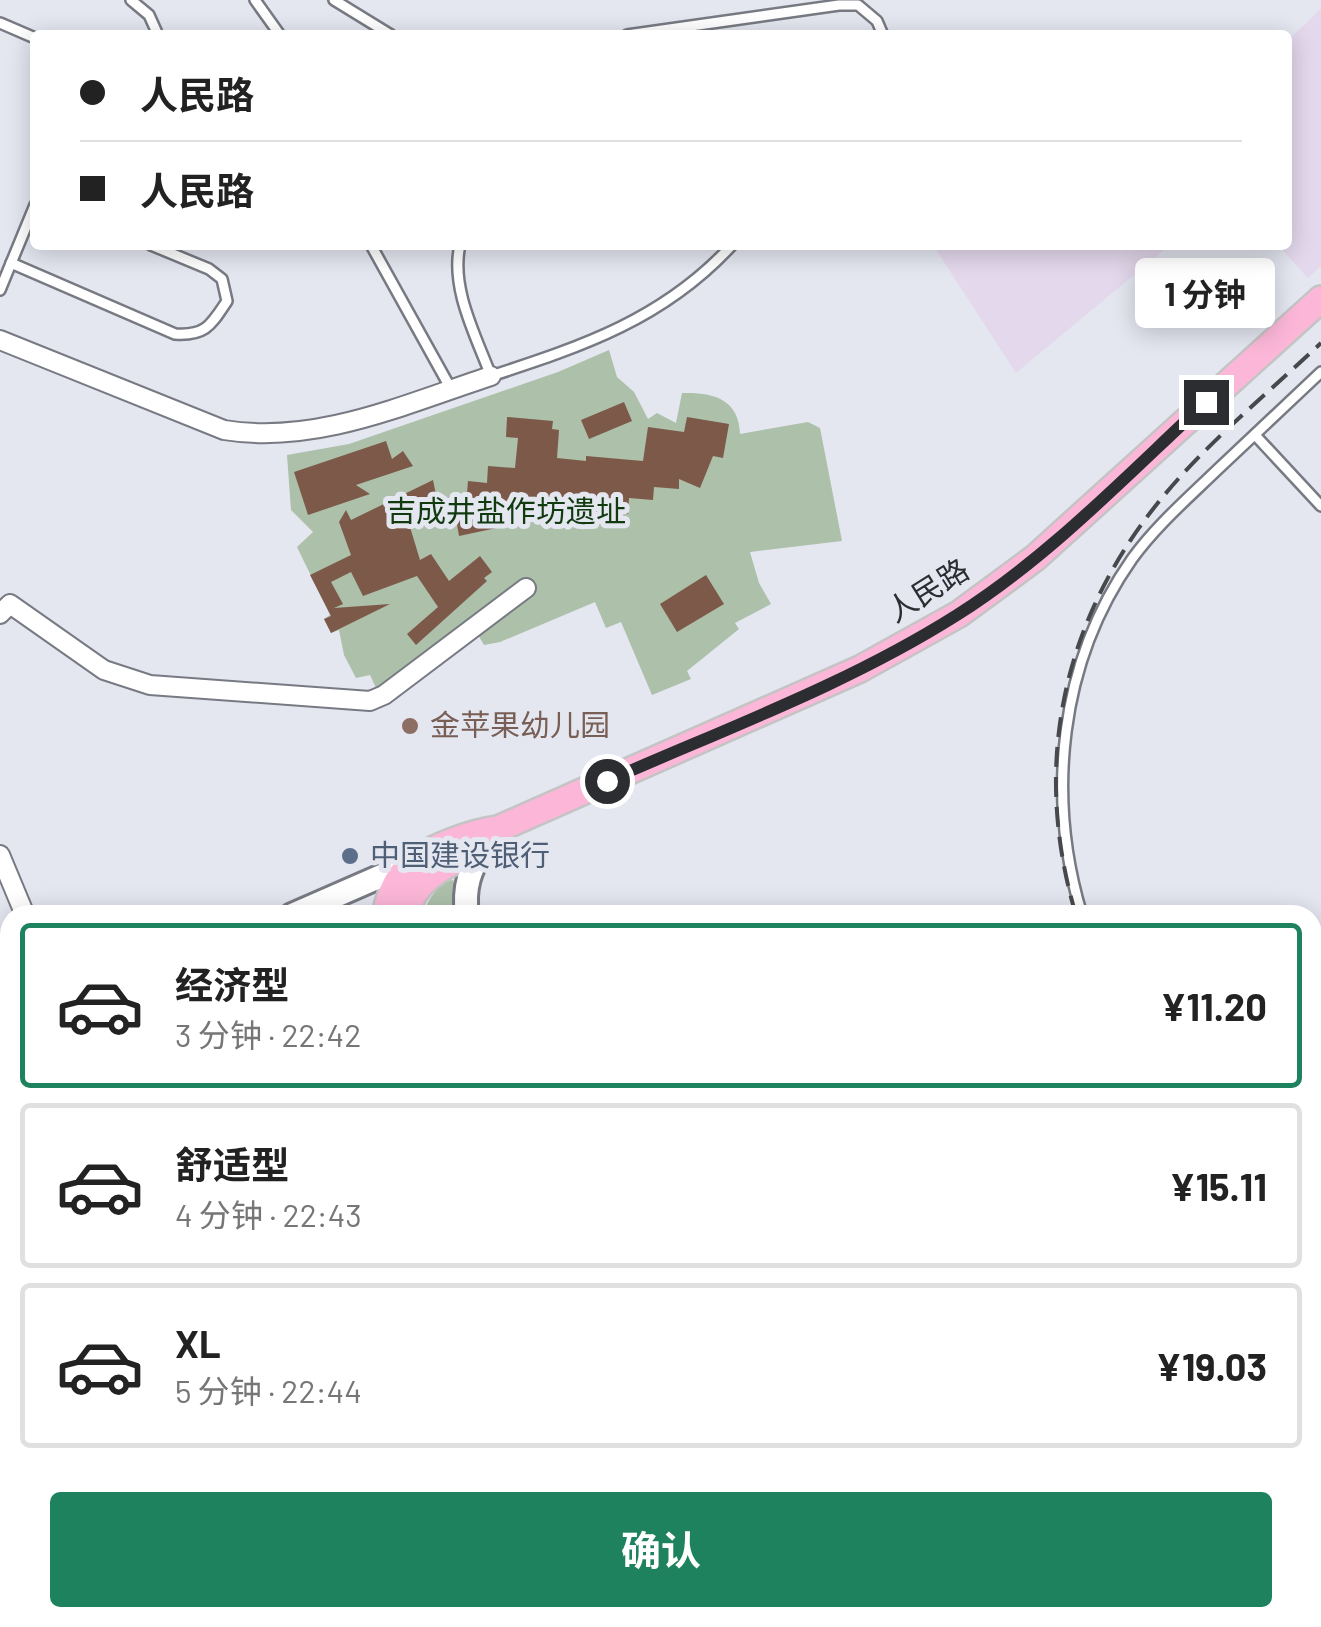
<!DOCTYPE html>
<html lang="zh">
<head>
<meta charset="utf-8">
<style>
	body { margin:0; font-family:Barlow,"Noto Sans SC",sans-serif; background:#f6f6f6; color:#222; height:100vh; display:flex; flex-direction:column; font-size:38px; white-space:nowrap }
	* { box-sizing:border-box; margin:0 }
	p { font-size:32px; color:#767676 }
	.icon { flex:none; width:55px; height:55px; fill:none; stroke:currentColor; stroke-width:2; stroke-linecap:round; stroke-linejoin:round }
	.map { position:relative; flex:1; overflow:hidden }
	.panel { position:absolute; left:0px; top:905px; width:1322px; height:722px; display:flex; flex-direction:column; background:#fff; border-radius:30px 30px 0 0; box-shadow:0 5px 25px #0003 }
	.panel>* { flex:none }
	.top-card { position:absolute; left:30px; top:30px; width:1262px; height:220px; border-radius:10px; box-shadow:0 5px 25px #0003; display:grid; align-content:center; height:220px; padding:0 50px; background:#fff }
	.end { position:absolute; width:45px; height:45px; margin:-22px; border:12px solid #2c2d31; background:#fff; box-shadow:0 0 0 5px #fff }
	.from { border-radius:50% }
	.bubble { position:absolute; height:70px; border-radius:10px; background:#fff; box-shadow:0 5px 25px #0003; font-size:32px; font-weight:700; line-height:70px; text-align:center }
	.top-card b { display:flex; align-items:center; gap:35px; height:95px; font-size:38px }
	.top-card b+b { border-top:2px solid #e0e0e0 }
	.top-card i { width:25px; height:25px; background:#222 }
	ul { padding:18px 0 0; list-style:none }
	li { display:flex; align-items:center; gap:30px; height:165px; margin:0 20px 15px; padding:0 30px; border:5px solid #e0e0e0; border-radius:10px }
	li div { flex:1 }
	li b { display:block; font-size:38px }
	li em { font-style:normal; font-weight:700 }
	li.active { border-color:#1d825d }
	li>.icon { width:90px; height:90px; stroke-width:1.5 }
	.button { display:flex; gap:20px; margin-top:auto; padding:20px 50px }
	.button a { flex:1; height:115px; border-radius:10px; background:#1d825d; color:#fff; font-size:40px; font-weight:700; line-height:115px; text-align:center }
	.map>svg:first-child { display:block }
	.industrial { fill:#e3d8ec }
	.green { fill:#acc0aa }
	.building { fill:#7d5949 }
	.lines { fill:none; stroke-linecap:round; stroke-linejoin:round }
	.service-casing { stroke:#787a83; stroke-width:14 }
	.minor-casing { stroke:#787a83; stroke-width:22 }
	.tertiary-casing { stroke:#787a83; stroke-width:25 }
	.secondary-casing { stroke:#787a83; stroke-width:28 }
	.primary-casing { stroke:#c4c4c5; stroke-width:30 }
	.service { stroke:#fff; stroke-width:9 }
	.minor { stroke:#fff; stroke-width:18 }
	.tertiary { stroke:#fff; stroke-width:20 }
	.secondary { stroke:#fff; stroke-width:22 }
	.primary { stroke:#fcb7d8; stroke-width:25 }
	.rail { stroke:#46484c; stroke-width:4; stroke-dasharray:20 10; stroke-linecap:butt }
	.route { stroke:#2c2d31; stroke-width:12 }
	.education-dot { fill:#8d6e63; stroke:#e4e6f0; stroke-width:4 }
	.service-dot { fill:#5c6f8a; stroke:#e4e6f0; stroke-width:4 }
	.labels { text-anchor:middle; stroke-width:10; stroke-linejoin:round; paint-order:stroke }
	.park-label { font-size:30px; fill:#123a0f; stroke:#e4e6f0 }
	.street-label { font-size:30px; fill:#2c2d31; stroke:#e4e6f0 }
	.education-label { font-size:30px; fill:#785e54; stroke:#e4e6f0; text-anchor:start }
	.service-label { font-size:30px; fill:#4e5e75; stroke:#e4e6f0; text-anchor:start }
</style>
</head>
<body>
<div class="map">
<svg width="1321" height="1627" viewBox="0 0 1321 1627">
	<rect width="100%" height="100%" fill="#e4e6f0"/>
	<g class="industrial">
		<polygon points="1321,9 1321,266 1308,278 1278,245 1288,245 1288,40"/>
		<polygon points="933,245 1170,245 1016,373"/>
	</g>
	<g class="green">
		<path d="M609 350 617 377 634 392 648 419 657 413 676 423 682 393C713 392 739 399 740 434L808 422 820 428 842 541 750 552 759 583 771 604 735 623 739 629 687 671 691 679 652 695 621 622 606 628 595 602 500 642 484 645 474 628 377 690 370 675 356 678 344 655 339 630 331 633 324 619 330 615 297 547 313 532 291 510 287 455 349 444 558 372Z"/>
		<path d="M453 880 457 890 460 915H422C428 902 437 882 453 880Z"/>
		<polygon points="1321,955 1321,1084 1313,1072 1312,957"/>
	</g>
	<g class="building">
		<polygon points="624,402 632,421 589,439 581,420"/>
		<polygon points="507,417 553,421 552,429 559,430 557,458 586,461 586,456 643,461 648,427 684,432 687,417 729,424 723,458 713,456 700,488 679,479 679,489 654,487 653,500 629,498 628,514 502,508 506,526 459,536 456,518 465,517 468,481 487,483 488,466 515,468 518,438 506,437"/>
		<polygon points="386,441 392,459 403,451 413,466 356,485 370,494 308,515 294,472"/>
		<polygon points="433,480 441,520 410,527 420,560 431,554 449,581 480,556 492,572 484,578 487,581 416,645 407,634 438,607 417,576 363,596 351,572 331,582 343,604 334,608 390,604 331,633 324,619 331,616 310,575 351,555 339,522 346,510 351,520"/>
		<polygon points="706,575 724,604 677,632 660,604"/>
	</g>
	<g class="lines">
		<g class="service-casing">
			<g id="service">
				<polyline points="131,0 149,15 158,35"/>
				<polyline points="255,0 280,35"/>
				<polyline points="334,0 391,35"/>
				<polyline points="0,23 35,38"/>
				<polyline points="627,35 839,5 858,5 877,21 883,35"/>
				<polyline points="371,245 451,389"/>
				<path d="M460 245C450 288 476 336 491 376 583 346 664 319 732 245"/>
				<path d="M11 263 175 334C206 336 211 325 227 301L222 279 209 269 151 245"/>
				<polyline points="0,290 35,205"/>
				<polyline points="1255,435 1321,506"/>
				<path d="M1082 915C1046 796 1059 663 1132 559 1155 527 1187 499 1216 471 1251 438 1286 405 1321 372"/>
				<polyline points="0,1106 10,1101"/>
				<polyline points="610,1618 613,1627"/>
				<polyline points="1246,1618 1249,1627"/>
				<polyline points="396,1627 397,1618"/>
			</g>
		</g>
		<g class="minor-casing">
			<g id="minor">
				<path d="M0 340 224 430C316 445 405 404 491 376"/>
				<polyline points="0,614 10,604 104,670 150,685 370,701 384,695 526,588"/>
				<polyline points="0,855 25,915"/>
			</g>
		</g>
		<g class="tertiary-casing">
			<polyline id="tertiary" points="1312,1321 1321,1321"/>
		</g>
		<g class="secondary-casing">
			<g id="secondary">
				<polyline points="292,915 411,863"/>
				<path d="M467 915C463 887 470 870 484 846"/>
				<polyline points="0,1044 10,1039"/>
			</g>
		</g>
		<g class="primary-casing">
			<g id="primary">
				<path d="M385 915C389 897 396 878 410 865 427 848 474 832 498 829L860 669 959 614 1035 558 1321 299"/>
				<path d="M405 915C413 882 439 868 468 854"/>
				<polyline points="257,1627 259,1618"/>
				<polyline points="277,1627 279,1618"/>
			</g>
		</g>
		<use href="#service" class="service"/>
		<use href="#minor" class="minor"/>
		<use href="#tertiary" class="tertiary"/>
		<use href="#secondary" class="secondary"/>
		<use href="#primary" class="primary"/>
		<g class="rail">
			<path d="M1076 915C1032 768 1061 624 1157 504 1204 445 1266 395 1321 343"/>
			<polyline points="1287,1618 1290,1627"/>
		</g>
	</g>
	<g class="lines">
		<path class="route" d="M607 781C725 729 848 684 957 615 1049 557 1127 475 1206 402"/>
	</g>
	<circle class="education-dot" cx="410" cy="726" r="10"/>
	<circle class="service-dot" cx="350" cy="856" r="10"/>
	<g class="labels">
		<g class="park-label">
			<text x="506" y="522">吉成井盐作坊遗址</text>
		</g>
		<g class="street-label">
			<text transform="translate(928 591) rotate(-32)" y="10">人民路</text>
		</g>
		<g class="education-label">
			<text x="430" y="736">金苹果幼儿园</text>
		</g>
		<g class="service-label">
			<text x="370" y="866">中国建设银行</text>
		</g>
	</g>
</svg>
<i class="end from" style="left:607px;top:781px"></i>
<i class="end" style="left:1206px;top:402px"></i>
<div class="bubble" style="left:1135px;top:258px;width:140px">1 分钟</div>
<div class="top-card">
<b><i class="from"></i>人民路</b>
<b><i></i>人民路</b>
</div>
<section class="panel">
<ul>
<li class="active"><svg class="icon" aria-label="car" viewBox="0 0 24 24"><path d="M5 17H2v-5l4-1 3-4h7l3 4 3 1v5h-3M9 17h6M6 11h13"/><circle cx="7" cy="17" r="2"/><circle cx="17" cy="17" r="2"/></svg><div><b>经济型</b><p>3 分钟 · 22:42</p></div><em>¥11.20</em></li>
<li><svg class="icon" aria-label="car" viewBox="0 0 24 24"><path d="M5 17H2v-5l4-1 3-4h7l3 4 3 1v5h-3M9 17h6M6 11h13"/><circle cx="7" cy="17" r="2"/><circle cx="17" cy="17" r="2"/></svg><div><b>舒适型</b><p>4 分钟 · 22:43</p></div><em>¥15.11</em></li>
<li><svg class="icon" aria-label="car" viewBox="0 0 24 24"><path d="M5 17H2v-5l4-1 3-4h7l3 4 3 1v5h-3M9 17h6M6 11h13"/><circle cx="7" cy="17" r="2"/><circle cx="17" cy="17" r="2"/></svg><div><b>XL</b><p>5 分钟 · 22:44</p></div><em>¥19.03</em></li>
</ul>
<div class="button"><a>确认</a></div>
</section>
</div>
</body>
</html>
